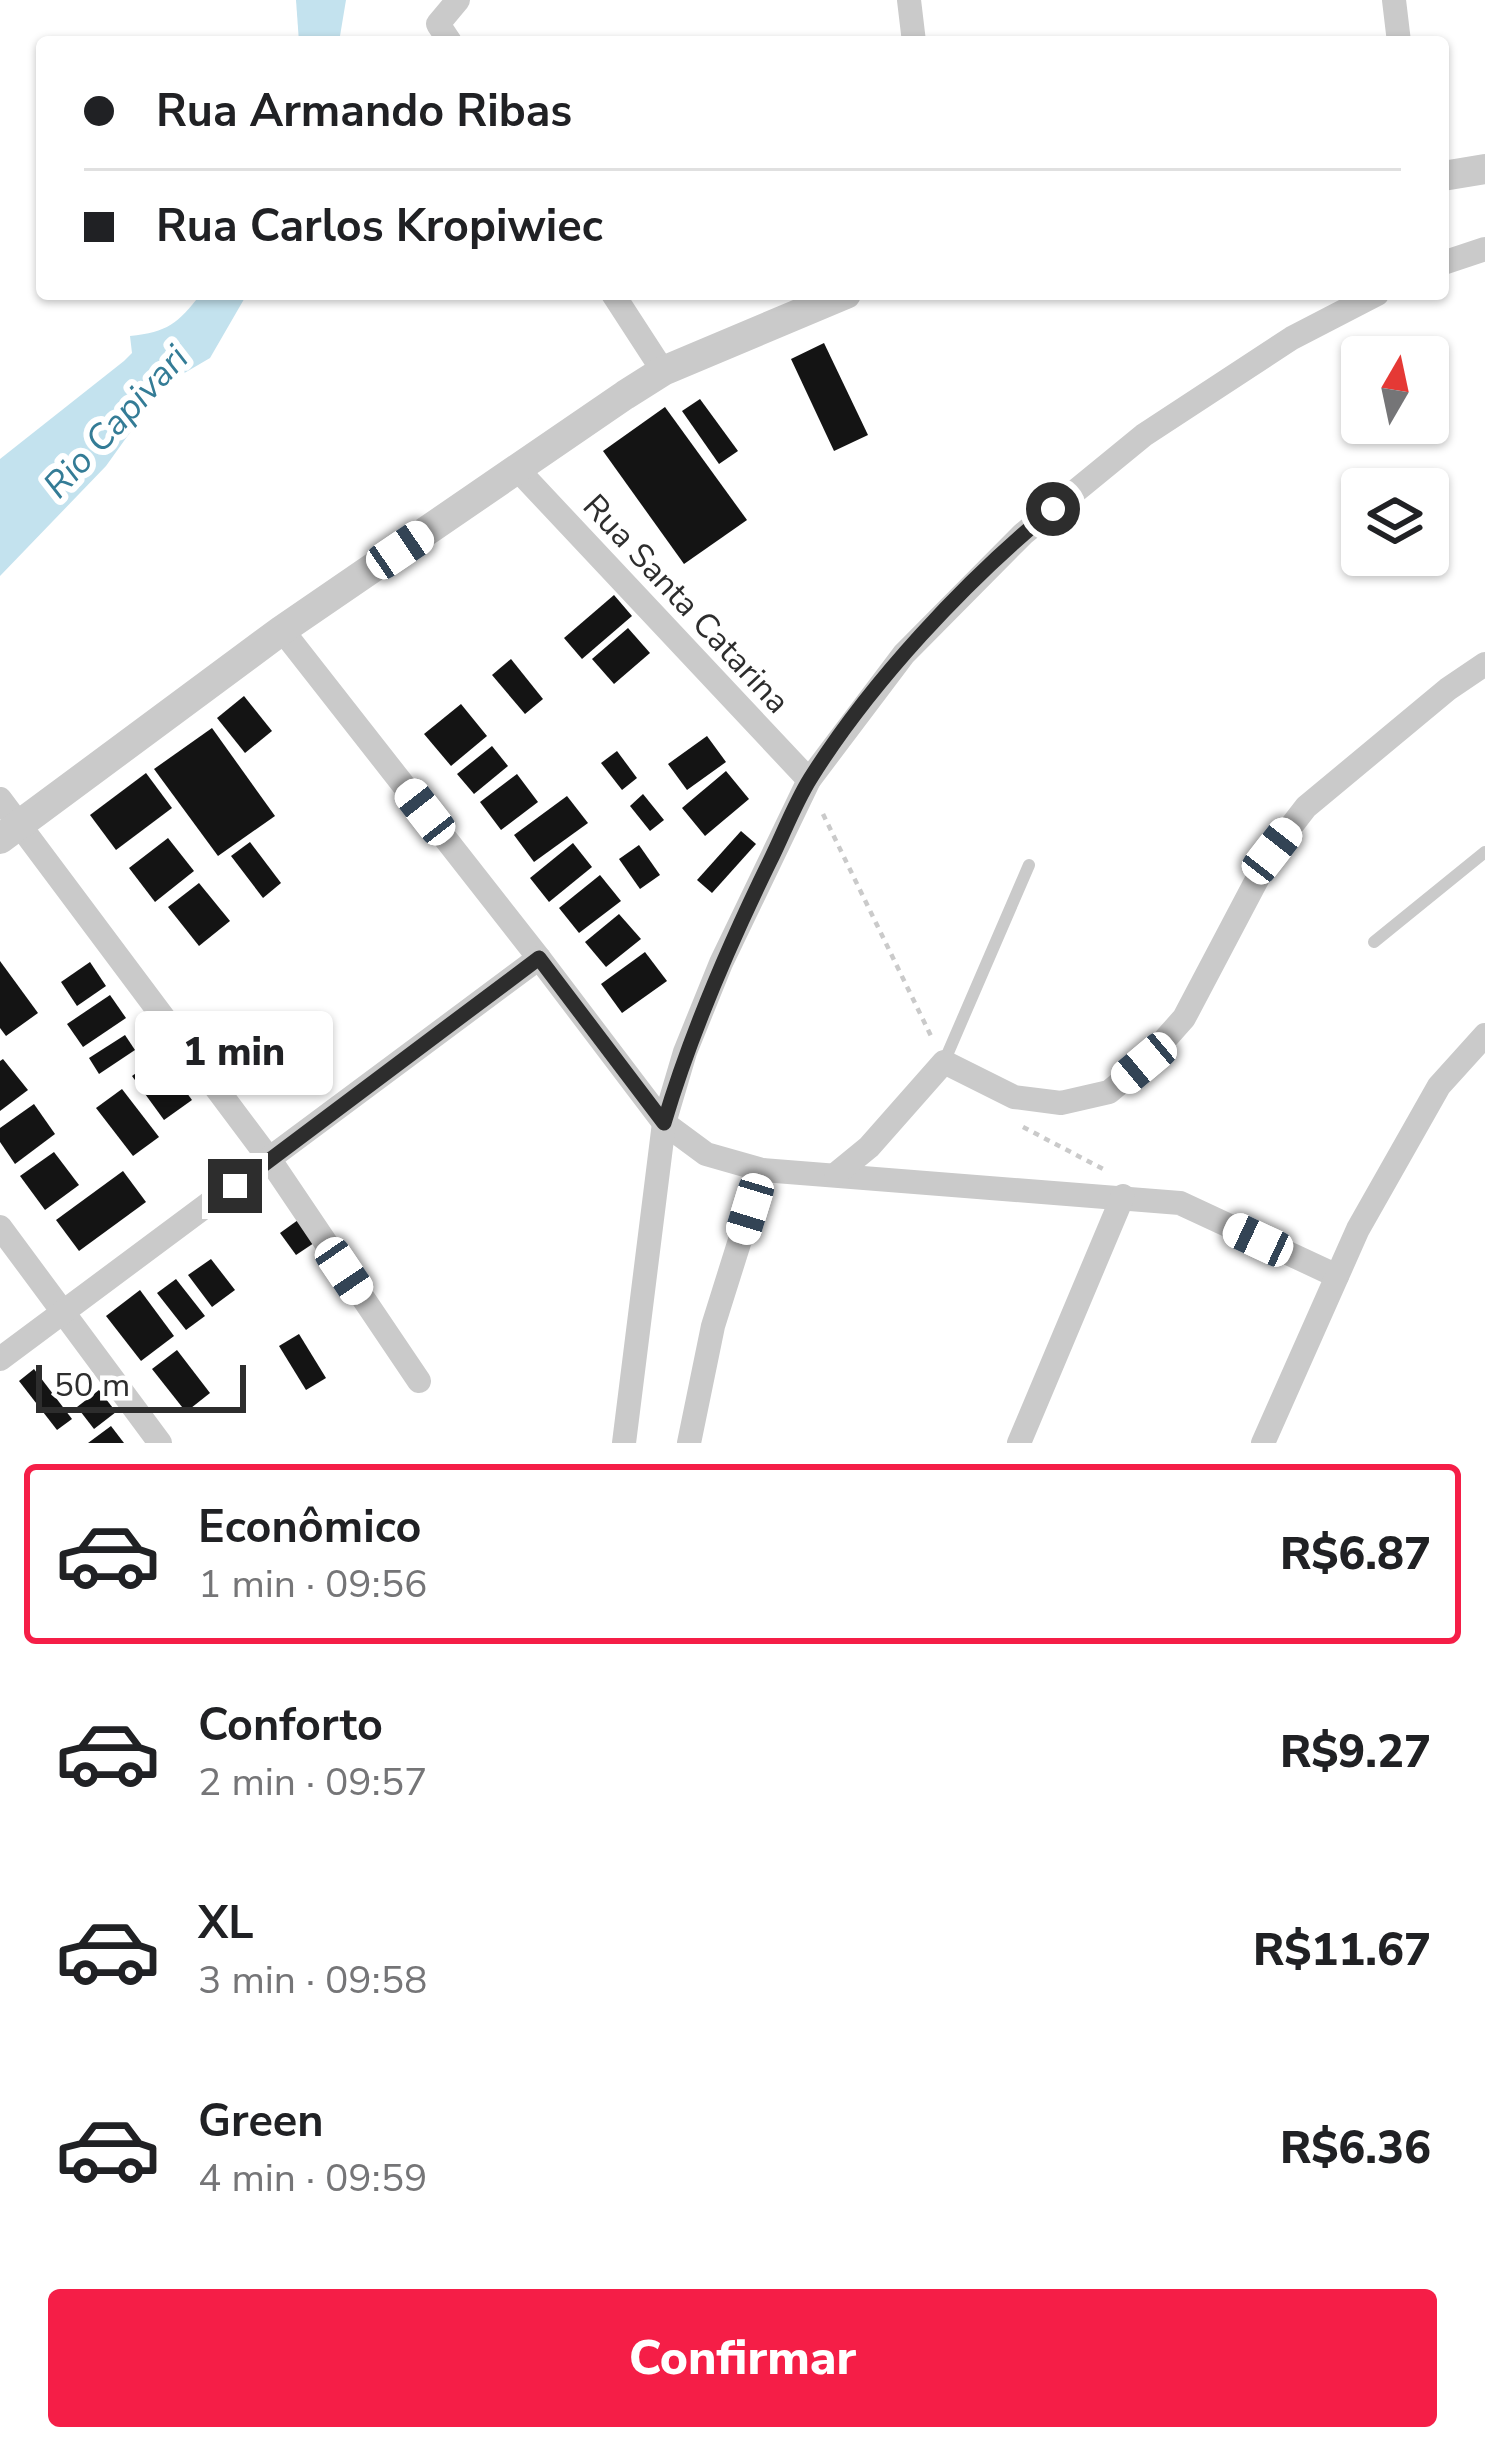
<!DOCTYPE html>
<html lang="pt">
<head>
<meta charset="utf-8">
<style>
	body { margin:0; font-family:"Nunito Sans",sans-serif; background:#f2f2f2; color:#202124; height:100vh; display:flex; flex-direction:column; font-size:45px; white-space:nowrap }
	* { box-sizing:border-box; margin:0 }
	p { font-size:39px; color:#757577 }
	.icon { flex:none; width:66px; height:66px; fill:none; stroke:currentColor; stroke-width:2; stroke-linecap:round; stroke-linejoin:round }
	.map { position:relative; height:1443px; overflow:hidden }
	.panel { display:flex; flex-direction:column; background:#fff; flex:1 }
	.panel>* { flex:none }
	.banner { position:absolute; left:36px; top:36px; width:1413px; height:264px; border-radius:12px; box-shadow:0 3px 9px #0004; display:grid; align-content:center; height:264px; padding:0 48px; background:#fff }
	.needle { width:78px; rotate:9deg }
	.fabs { position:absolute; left:1341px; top:336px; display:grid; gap:24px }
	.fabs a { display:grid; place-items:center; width:108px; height:108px; border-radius:12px; background:#fff; box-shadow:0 3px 9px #0004; font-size:60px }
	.scale { position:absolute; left:36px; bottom:30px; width:210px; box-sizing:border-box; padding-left:12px; border:6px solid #2d2d2d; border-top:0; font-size:33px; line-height:42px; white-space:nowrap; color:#2d2d2d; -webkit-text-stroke:9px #fff; paint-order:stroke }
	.end { position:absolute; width:54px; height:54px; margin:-27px; border:15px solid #2d2d2d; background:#fff; box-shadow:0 0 0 6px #fff }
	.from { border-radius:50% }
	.bubble { position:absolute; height:84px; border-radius:12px; background:#fff; box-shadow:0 3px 9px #0004; font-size:39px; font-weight:800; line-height:84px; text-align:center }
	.car { position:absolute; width:36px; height:72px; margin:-36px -18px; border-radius:15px; box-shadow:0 0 9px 3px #0007; background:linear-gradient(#fff 24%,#345 0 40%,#fff 0 76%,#345 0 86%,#fff 0) }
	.banner b { display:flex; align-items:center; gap:42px; height:114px; font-size:45px }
	.banner b+b { border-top:3px solid #e0e0e0 }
	.banner i { width:30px; height:30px; background:#202124 }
	ul { padding:21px 0 0; list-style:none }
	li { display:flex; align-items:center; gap:36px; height:180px; margin:0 24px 18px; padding:0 24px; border:6px solid transparent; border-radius:12px }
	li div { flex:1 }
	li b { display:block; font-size:45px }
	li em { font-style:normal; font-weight:800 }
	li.on { border-color:#f51e47 }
	li>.icon { width:108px; height:108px; stroke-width:1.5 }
	.action { display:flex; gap:24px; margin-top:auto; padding:24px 48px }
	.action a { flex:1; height:138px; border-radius:12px; background:#f51e47; color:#fff; font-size:48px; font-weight:800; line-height:138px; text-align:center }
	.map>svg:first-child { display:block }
	.water { fill:#c3e2ee }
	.building { fill:#141414 }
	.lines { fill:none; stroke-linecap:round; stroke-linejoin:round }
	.path { stroke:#cacaca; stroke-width:4.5; stroke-dasharray:6 6; stroke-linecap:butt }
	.service { stroke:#cacaca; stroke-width:12 }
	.minor { stroke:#cacaca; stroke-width:24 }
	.tertiary { stroke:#cacaca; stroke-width:30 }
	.route { stroke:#2d2d2d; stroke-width:15 }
	.labels { text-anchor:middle; stroke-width:12; stroke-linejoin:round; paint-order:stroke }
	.street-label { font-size:33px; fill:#2d2d2d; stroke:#fff }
	.water-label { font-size:36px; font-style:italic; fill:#347c96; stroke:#fff }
</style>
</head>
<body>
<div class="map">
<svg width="1485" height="1443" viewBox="0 0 1485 1443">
	<rect width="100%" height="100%" fill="#fff"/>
	<g class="water">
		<polygon points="296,0 346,0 339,42 299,42"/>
		<path d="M201 294H247L210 358 164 385 106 466 0 576V459L124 361 132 353 130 336C168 332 177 324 201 294Z"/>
	</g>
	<g class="building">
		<polygon points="824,343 868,435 834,451 791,359"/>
		<polygon points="700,399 738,451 719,464 682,411"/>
		<polygon points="665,407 747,520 684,564 603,451"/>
		<polygon points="614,595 632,616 582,659 564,638"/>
		<polygon points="628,628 650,653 614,684 592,659"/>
		<polygon points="511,659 543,699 525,714 492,675"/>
		<polygon points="244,696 272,731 245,753 217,718"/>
		<polygon points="461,704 487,736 451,766 424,734"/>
		<polygon points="212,728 275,816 218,856 154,769"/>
		<polygon points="707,736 726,762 687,790 668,764"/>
		<polygon points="492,746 508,766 474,794 457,774"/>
		<polygon points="617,751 637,778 622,790 601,763"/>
		<polygon points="726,771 749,799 705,836 682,808"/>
		<polygon points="146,773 172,808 116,850 90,815"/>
		<polygon points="517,774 538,802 501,830 480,802"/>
		<polygon points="643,794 664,820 650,831 630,806"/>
		<polygon points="567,796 588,823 534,862 514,835"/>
		<polygon points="741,831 756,844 712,893 697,880"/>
		<polygon points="168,838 194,871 155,902 129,868"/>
		<polygon points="250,842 281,883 263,898 231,856"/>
		<polygon points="573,843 592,867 549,902 530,878"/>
		<polygon points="639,845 660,875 640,889 619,859"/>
		<polygon points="600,875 621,901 579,933 559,908"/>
		<polygon points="199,883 230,921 199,946 168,907"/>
		<polygon points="619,914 641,939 606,967 585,942"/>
		<polygon points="645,952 667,981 622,1013 601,984"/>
		<polygon points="0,961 38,1013 6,1036 0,1028"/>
		<polygon points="90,962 106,986 77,1006 61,982"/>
		<polygon points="110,995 126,1018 83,1047 67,1024"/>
		<polygon points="125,1035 135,1050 99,1074 89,1058"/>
		<polygon points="160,1056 192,1100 164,1120 132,1076"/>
		<polygon points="3,1059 28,1090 0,1111 0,1061"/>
		<polygon points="122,1089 159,1137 133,1156 96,1108"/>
		<polygon points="34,1104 55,1134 15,1164 0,1142 0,1128"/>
		<polygon points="54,1152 79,1185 45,1210 20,1176"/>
		<polygon points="123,1171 146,1202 79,1251 56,1220"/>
		<polygon points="298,1220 314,1243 296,1255 280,1233"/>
		<polygon points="211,1259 235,1290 212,1307 188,1275"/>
		<polygon points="176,1279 205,1316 186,1330 157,1293"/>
		<polygon points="140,1290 174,1336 141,1361 106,1316"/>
		<polygon points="299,1334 326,1378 306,1390 279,1346"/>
		<polygon points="177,1350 210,1393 186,1412 152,1369"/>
		<polygon points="34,1369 72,1419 57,1430 19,1381"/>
		<polygon points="99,1390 116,1412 94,1429 77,1407"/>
		<polygon points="111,1426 124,1443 88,1443"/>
	</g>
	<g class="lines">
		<g class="path">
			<polyline points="823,814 931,1036"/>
			<polyline points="1023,1127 1103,1169"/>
		</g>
		<g class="service">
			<polyline points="1374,942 1485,852"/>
			<polyline points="944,1062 1029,865"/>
		</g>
		<g class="minor">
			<polyline points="909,0 914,42"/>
			<polyline points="1394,0 1399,42"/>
			<polyline points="450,42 438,24 458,0"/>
			<polyline points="1443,263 1485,249"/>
			<polyline points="613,294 663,371"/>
			<polyline points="518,470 809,780"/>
			<polyline points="282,630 539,958 664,1123 706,1154 762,1170 1180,1203 1337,1276"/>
			<polyline points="0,799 270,1160 419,1381"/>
			<polyline points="836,1174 869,1147 944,1062 1014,1097 1061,1103 1109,1092 1144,1063 1184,1018 1272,851 1306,807 1448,689 1485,664"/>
			<polyline points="0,1227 160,1443"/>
			<polyline points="0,1359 539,958"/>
			<polyline points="624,1443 664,1123 685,1052 721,963 809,780 904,654 1023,534 1144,435 1292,338 1377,294"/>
			<polyline points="689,1443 713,1326 762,1170"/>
			<polyline points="1019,1443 1123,1196"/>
			<polyline points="1263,1443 1358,1229 1439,1086 1485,1035"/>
		</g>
		<g class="tertiary">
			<polyline points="1443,176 1485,169"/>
			<polyline points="0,839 282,630 625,395 663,371 846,294"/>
		</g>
	</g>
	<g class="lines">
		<path class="route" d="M235 1186 539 958 664 1123C691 1032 728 947 770 861 783 835 794 805 810 779 870 683 965 581 1053 509"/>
	</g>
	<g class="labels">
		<g class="street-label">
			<text transform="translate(687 603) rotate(47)" y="12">Rua Santa Catarina</text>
		</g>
		<g class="water-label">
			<text transform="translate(115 421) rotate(-47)" y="13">Rio Capivari</text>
		</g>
	</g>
</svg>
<div class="fabs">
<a><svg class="needle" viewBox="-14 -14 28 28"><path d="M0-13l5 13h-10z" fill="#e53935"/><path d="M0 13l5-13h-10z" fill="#757577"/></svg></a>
<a><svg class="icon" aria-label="layers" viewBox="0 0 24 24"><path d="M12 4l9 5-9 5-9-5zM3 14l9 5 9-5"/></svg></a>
</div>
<div class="scale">50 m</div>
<i class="end from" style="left:1053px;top:509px"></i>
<i class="end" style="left:235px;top:1186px"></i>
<div class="bubble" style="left:135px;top:1011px;width:198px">1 min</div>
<i class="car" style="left:400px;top:550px;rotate:56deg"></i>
<i class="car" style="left:425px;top:812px;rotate:322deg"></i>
<i class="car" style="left:1272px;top:851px;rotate:38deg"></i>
<i class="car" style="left:1144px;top:1063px;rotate:230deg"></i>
<i class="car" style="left:750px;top:1209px;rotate:197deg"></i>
<i class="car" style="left:1258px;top:1240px;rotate:295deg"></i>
<i class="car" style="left:344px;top:1271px;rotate:146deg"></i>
<div class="banner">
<b><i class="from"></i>Rua Armando Ribas</b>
<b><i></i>Rua Carlos Kropiwiec</b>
</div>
</div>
<section class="panel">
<ul>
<li class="on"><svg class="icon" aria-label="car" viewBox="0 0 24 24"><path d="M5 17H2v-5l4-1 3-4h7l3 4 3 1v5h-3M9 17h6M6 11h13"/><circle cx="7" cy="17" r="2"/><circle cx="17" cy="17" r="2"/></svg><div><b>Econômico</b><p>1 min · 09:56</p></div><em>R$6.87</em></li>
<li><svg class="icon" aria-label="car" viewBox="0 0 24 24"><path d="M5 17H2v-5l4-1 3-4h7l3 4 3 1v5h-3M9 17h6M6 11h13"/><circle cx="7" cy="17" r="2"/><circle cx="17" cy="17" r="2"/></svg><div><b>Conforto</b><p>2 min · 09:57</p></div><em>R$9.27</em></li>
<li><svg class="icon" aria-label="car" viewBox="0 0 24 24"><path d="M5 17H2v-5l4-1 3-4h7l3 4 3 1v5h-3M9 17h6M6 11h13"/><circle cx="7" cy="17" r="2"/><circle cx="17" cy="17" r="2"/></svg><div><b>XL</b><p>3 min · 09:58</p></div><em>R$11.67</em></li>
<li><svg class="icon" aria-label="car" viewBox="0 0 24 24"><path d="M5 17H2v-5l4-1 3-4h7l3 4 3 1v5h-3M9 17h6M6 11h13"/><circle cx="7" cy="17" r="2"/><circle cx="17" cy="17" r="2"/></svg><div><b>Green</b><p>4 min · 09:59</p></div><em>R$6.36</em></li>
</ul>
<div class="action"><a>Confirmar</a></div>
</section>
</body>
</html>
